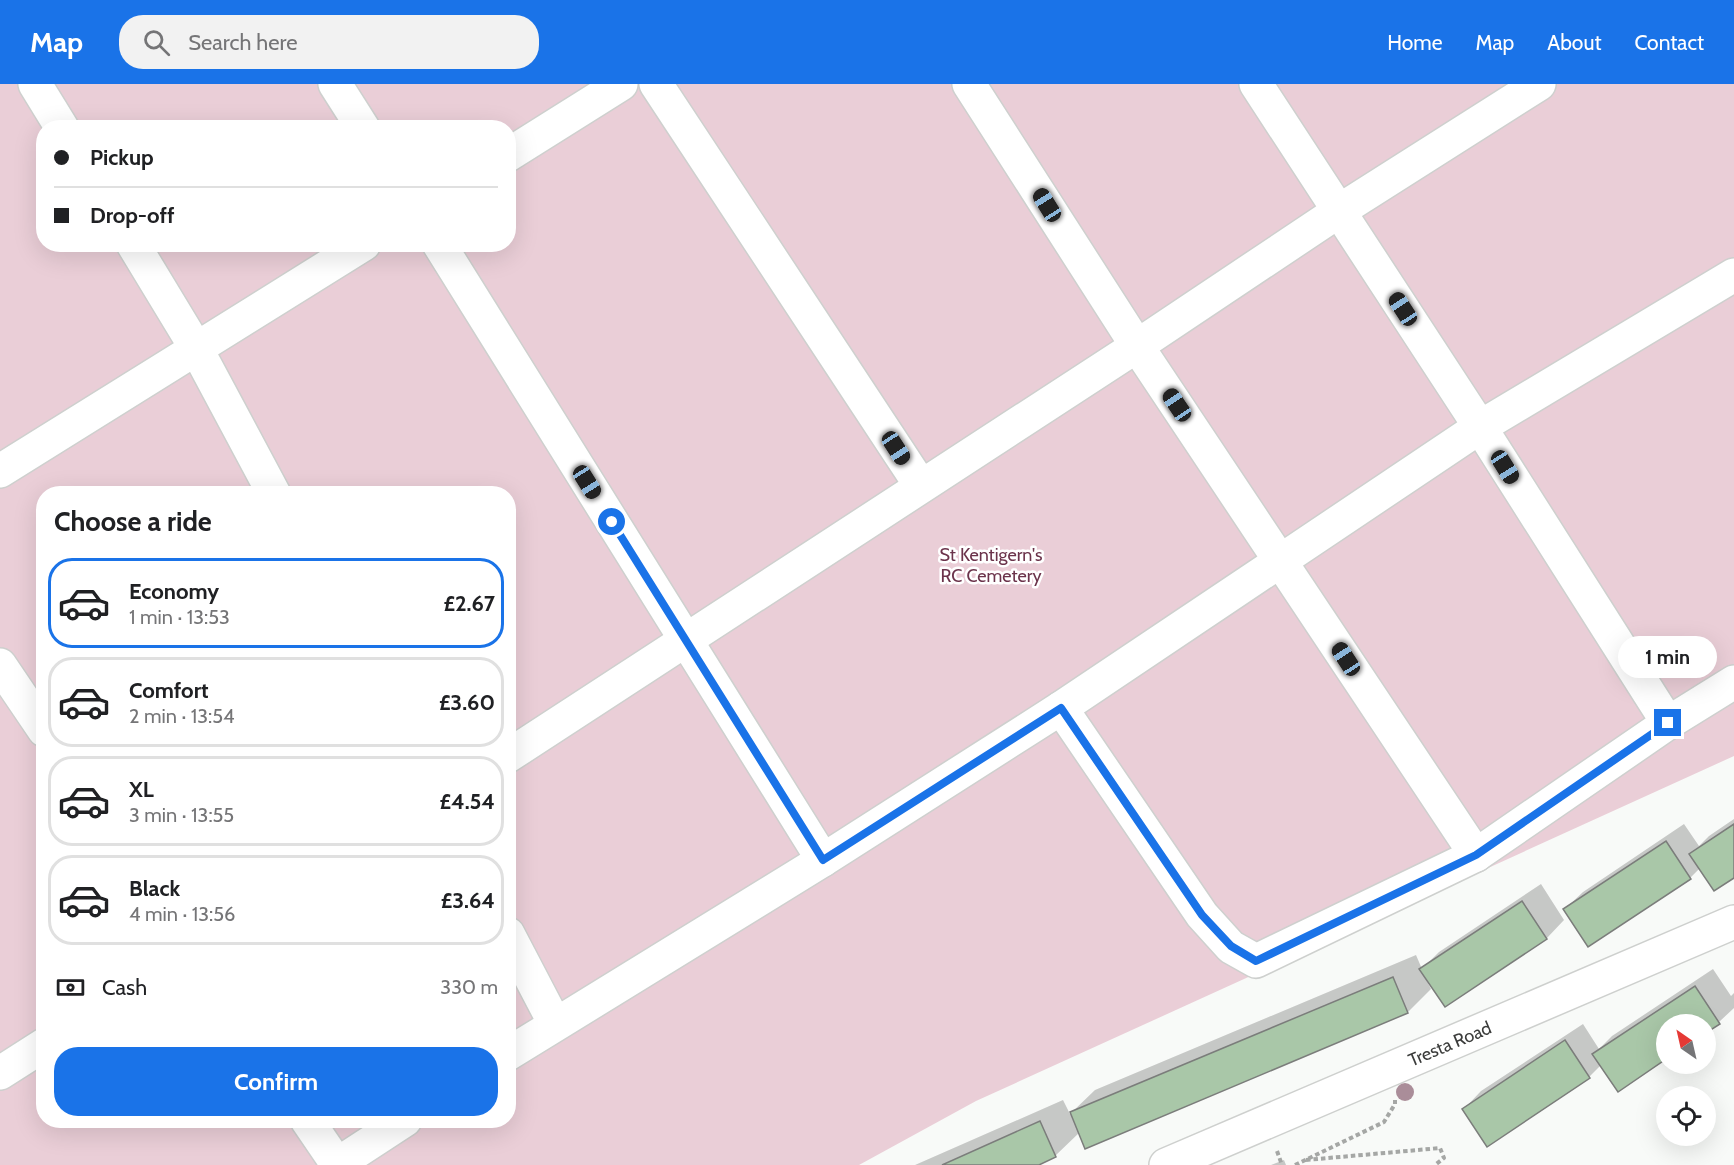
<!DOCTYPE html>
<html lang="en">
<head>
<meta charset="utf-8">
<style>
	body { margin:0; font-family:Cabin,sans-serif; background:#f2f2f2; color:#202124; height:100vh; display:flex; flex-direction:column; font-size:22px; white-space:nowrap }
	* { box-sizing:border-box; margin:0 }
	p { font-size:20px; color:#757577 }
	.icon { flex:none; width:33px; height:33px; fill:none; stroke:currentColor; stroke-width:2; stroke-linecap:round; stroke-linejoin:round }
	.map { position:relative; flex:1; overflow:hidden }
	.side { position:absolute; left:36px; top:402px; width:480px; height:642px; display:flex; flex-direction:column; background:#fff; border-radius:24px; box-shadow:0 6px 24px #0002 }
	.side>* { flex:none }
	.top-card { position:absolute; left:36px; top:36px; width:480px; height:132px; border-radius:24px; box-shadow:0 6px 24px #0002; display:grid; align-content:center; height:132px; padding:0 18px; background:#fff }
	.needle { width:39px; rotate:326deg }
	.buttons { position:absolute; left:1656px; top:930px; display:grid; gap:12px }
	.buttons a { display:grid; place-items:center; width:60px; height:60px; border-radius:50%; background:#fff; box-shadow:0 6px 24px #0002; font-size:30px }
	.end { position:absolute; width:27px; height:27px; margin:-14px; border:8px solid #1a73e8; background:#fff; box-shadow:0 0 0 3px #fff }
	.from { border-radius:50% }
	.bubble { position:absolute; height:42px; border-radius:21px; background:#fff; box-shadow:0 6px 24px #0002; font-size:20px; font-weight:800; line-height:42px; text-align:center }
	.car { position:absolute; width:18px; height:36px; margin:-18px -9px; border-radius:8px; box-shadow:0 0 4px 2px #0007; background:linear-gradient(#222 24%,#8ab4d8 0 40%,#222 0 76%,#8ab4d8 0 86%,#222 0) }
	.top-card b { display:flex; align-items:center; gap:21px; height:57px; font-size:22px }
	.top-card b+b { border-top:2px solid #e0e0e0 }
	.top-card i { width:15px; height:15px; background:#202124 }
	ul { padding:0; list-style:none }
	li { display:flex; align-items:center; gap:18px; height:90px; margin:0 12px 9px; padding:0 6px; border:3px solid #e0e0e0; border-radius:24px }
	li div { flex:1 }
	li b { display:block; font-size:22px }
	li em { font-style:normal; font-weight:800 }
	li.selected { border-color:#1a73e8 }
	li>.icon { width:54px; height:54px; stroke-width:1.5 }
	h2 { padding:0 18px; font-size:27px; line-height:72px }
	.pay { display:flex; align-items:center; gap:15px; height:66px; padding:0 18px; font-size:22px }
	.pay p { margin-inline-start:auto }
	.action { display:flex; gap:12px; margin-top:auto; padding:12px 18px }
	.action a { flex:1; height:69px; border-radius:24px; background:#1a73e8; color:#fff; font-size:24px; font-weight:800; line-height:69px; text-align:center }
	header { display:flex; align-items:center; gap:36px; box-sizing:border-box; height:84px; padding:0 30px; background:#1a73e8; color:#fff }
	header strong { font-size:28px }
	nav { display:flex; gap:33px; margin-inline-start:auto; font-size:21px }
	.search { width:420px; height:54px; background:#f2f2f2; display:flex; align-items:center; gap:15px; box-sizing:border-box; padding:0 21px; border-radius:24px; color:#757577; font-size:22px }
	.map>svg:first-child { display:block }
	.green { fill:#eaced7; fill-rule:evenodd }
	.shadow { fill:#0003 }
	.building { fill:#a9c7a8; stroke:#7b7d7b; stroke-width:1.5 }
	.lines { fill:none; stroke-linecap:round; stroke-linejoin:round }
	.minor-casing { stroke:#ced0ce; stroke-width:36 }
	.path { stroke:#a5a7a5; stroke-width:4; stroke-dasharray:4.5 3; stroke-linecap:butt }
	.minor { stroke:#fff; stroke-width:33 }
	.tree { fill:#aa8d99 }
	.route { stroke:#1a73e8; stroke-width:8 }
	.labels { text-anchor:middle; stroke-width:5; stroke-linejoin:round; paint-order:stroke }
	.park-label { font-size:18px; fill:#6b334b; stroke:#fff }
	.street-label { font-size:18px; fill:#3b3c3b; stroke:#fff }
</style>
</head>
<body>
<header>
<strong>Map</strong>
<div class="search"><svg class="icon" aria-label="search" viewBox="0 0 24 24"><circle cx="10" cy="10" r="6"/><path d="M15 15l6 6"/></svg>Search here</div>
<nav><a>Home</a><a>Map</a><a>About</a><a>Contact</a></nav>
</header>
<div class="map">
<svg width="1734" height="1081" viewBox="0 0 1734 1081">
	<rect width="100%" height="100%" fill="#f8faf8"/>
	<path class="green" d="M0 0H1734V672L976 1017 859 1081H0ZM44 44H508V160H44ZM44 410H508V1036H44Z"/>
	<g class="shadow">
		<polygon points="1734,735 1734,792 1700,784 1690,794 1565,825 1583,808 1684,740 1699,762 1709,752"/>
		<polygon points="1541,800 1564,836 1547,854 1445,921 1427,897 1431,905 1408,928 1086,1063 1080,1048 1055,1072 1035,1081 915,1081 1063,1016 1070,1030 1095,1006 1416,871 1422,885 1439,868"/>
		<polygon points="1713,885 1731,912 1734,909 1734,924 1719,938 1706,948 1706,940 1666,940 1666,974 1618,1006 1601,981 1589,993 1464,1025 1481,1007 1583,940 1599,965 1612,952"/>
		<polygon points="1284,1076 1286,1081 1271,1081"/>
	</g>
	<g class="building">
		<polygon points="1734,740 1734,794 1714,807 1689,770"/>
		<polygon points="1666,757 1691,795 1588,863 1563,825"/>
		<polygon points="1522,817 1547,855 1445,923 1419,885"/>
		<polygon points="1393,893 1408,929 1085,1065 1070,1028"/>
		<polygon points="1695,902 1720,940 1706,949 1706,940 1666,940 1666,975 1618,1008 1592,970"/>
		<polygon points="1565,956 1590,994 1487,1063 1462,1025"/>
		<polygon points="1040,1037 1056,1073 1039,1081 942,1081"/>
	</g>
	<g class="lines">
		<g class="minor-casing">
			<g id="minor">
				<polyline points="35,0 62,44"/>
				<polyline points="335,0 363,44"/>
				<polyline points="656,0 921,402"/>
				<polyline points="969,0 1137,262 1476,771"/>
				<polyline points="1256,0 1480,343 1668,639"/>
				<polyline points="508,71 621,0"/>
				<polyline points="133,160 196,264 274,410"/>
				<polyline points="439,160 823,776"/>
				<polyline points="0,387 364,160"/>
				<polyline points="0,581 44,646"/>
				<polyline points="1061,624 1202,831 1231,863 1256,877 1476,771 1668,639 1734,598"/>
				<polyline points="508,672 1137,262 1339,127 1539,0"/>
				<polyline points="508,850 555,940"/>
				<polyline points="508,970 823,776 1061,624 1480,343 1734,191"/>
				<polyline points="0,989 44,961"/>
				<polyline points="307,1036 337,1080"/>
				<polyline points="336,1081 405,1036"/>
				<polyline points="1166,1081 1734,838"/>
			</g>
		</g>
		<g class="path">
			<polyline points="1277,1067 1282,1081"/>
			<polyline points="1306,1076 1440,1064 1444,1074 1435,1081"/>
			<polyline points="1295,1081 1384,1038 1395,1020 1395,1016"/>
		</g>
		<use href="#minor" class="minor"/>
	</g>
	<circle class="tree" cx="1405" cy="1008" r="9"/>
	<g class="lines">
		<polyline class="route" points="612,438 823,776 1061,624 1202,831 1231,862 1256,877 1476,771 1668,639"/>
	</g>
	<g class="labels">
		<g class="park-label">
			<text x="991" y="477">St Kentigern's<tspan x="991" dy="21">RC Cemetery</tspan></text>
		</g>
		<g class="street-label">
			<text transform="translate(1450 960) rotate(-23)" y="6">Tresta Road</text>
		</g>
	</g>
</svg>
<div class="buttons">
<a><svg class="needle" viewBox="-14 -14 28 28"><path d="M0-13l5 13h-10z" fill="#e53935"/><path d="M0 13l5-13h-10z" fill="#757577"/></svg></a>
<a><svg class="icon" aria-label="locate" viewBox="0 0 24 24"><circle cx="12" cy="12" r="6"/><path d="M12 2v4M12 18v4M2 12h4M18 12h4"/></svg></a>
</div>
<i class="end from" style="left:612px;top:438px"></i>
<i class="end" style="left:1668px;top:639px"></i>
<div class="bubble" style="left:1618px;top:552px;width:99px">1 min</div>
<i class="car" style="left:1047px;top:121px;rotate:328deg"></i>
<i class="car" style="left:1403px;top:225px;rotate:327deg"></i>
<i class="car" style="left:1177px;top:321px;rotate:326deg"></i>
<i class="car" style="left:896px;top:364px;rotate:147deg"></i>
<i class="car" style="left:1505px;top:383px;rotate:148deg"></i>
<i class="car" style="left:587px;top:398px;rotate:148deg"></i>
<i class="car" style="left:1346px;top:575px;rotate:327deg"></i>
<div class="top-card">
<b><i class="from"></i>Pickup</b>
<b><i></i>Drop-off</b>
</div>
<section class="side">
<h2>Choose a ride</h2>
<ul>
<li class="selected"><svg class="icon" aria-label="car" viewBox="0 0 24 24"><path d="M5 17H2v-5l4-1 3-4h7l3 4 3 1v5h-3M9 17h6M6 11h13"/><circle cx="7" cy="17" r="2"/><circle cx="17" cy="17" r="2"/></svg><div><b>Economy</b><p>1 min · 13:53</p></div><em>£2.67</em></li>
<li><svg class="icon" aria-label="car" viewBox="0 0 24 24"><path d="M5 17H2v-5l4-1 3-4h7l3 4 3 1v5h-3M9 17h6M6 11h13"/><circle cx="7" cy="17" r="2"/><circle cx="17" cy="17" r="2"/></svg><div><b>Comfort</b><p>2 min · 13:54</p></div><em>£3.60</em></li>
<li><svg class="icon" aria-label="car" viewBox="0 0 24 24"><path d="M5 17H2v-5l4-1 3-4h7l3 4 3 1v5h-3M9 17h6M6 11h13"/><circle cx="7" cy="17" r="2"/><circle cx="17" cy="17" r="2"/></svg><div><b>XL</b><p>3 min · 13:55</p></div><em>£4.54</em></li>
<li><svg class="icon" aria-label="car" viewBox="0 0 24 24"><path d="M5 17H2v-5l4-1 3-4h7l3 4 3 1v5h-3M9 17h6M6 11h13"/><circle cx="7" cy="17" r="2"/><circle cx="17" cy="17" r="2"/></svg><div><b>Black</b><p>4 min · 13:56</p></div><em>£3.64</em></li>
</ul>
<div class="pay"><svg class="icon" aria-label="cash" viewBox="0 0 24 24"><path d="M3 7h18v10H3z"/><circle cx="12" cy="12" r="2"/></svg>Cash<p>330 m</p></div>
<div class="action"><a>Confirm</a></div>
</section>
</div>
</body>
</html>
